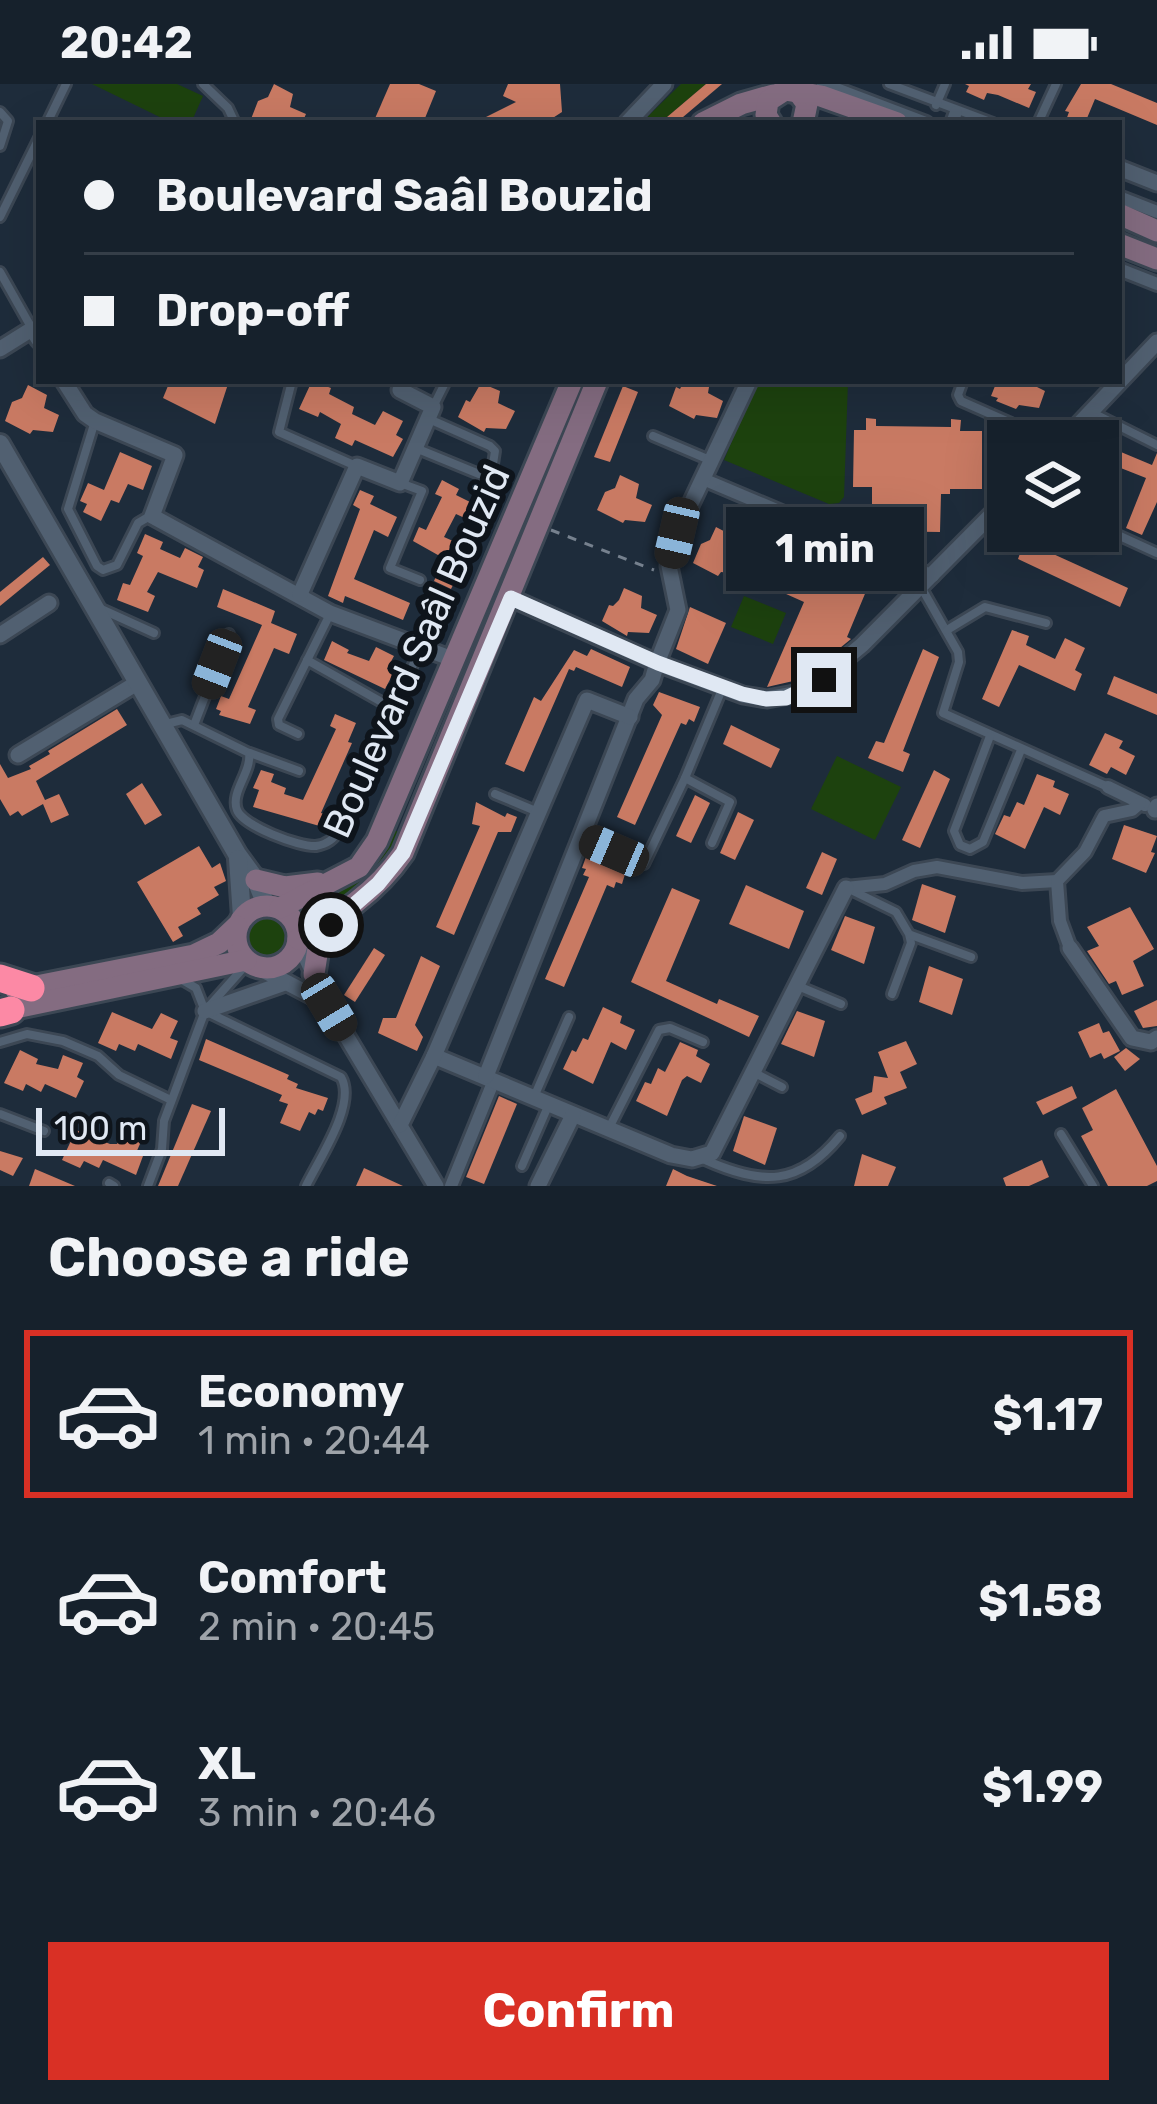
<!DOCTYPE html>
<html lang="en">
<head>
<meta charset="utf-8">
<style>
	body { margin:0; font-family:Rubik,sans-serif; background:#232e38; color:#f1f3f6; height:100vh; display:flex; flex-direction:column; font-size:45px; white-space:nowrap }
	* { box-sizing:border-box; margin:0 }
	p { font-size:39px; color:#9ea3a9 }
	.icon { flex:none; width:66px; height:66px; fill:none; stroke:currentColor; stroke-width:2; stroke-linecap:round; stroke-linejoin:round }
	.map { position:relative; height:1102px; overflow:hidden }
	.details { display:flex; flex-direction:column; background:#16212c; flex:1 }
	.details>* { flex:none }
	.hud { position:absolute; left:36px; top:36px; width:1086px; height:264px; border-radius:0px; box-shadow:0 12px 48px #0002,0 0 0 3px #353e48; display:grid; align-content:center; height:264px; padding:0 48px; background:#16212c }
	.controls { position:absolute; left:987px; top:336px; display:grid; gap:24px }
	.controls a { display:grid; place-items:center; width:132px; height:132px; border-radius:0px; background:#16212c; box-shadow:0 12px 48px #0002,0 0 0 3px #353e48; font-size:60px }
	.scale { position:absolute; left:36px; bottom:30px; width:189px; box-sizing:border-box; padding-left:12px; border:6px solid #e0e8f3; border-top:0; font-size:33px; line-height:42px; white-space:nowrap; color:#e0e8f3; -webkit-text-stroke:9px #0e141b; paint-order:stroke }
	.end { position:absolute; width:54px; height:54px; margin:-27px; border:15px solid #e0e8f3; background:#111; box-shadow:0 0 0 6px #111 }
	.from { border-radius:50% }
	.bubble { position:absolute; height:84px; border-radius:0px; background:#16212c; box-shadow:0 12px 48px #0002,0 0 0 3px #353e48; font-size:39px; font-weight:700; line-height:84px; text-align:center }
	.car { position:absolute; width:36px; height:72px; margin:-36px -18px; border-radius:15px; box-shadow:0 0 9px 3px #0007; background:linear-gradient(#222 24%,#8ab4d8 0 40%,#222 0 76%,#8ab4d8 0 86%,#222 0) }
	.hud b { display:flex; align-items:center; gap:42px; height:114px; font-size:45px }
	.hud b+b { border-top:3px solid #353e48 }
	.hud i { width:30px; height:30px; background:#f1f3f6 }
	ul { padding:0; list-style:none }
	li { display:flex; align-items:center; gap:36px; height:168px; margin:0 24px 18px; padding:0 24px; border:6px solid transparent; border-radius:0px }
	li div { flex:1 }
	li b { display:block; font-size:45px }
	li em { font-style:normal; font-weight:700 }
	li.current { border-color:#d93025 }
	li>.icon { width:108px; height:108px; stroke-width:1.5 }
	h2 { padding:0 48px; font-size:54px; line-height:144px }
	.action { display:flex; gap:24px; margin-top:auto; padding:24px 48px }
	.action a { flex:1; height:138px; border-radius:0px; background:#d93025; color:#fff; font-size:48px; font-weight:700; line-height:138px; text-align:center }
	.status { display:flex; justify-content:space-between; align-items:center; height:84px; padding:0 60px; background:#16212c; direction:ltr }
	.status svg { height:33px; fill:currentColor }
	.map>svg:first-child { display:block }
	.green { fill:#1d420e }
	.building { fill:#c97a63 }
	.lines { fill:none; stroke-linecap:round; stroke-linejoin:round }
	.service-casing { stroke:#3c4754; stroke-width:14 }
	.pedestrian-casing { stroke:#3c4754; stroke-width:18 }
	.minor-casing { stroke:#3c4754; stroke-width:21 }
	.tertiary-casing { stroke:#3c4754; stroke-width:24 }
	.secondary-casing { stroke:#3c4754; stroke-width:27 }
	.motorway-casing { stroke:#3c4754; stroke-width:33 }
	.path { stroke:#76818e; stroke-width:3; stroke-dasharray:9 9; stroke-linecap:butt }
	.service { stroke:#516071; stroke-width:8 }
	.pedestrian { stroke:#516071; stroke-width:12 }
	.minor { stroke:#516071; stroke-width:15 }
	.tertiary { stroke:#516071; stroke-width:18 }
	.secondary { stroke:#846c81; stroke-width:21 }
	.motorway { stroke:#fc89a5; stroke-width:27 }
	.route { stroke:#e0e8f3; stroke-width:15 }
	.labels { text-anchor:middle; stroke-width:12; stroke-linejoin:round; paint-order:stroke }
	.street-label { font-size:39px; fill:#e0e8f3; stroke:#0e141b }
</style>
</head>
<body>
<div class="status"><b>20:42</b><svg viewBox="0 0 49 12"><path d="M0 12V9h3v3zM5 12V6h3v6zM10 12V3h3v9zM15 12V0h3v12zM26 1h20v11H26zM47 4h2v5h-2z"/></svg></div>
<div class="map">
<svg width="1157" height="1102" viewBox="0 0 1157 1102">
	<rect width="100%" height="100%" fill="#1e2c3b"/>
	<g class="green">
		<polygon points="92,0 177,0 203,12 191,39 172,39"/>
		<polygon points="681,0 706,0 660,39 641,39"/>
		<polygon points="757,297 798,297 813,302 815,297 848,297 844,413 839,419 829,420 724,376"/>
		<polygon points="744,512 786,529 773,560 731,543"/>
		<polygon points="837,672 901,703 875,756 811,725"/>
		<path d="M393 746 402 749C387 776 368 804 339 817L335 810 367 788Z"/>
		<circle cx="267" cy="853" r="23"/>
	</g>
	<g class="building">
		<polygon points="274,0 293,10 290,23 306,30 302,39 251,35 258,17 268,13"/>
		<polygon points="390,0 419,0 436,7 423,39 373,39"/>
		<polygon points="508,0 560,0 562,28 545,39 474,39 516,18 503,12"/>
		<polygon points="706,0 722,0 676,39 660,39"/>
		<polygon points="965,0 1031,0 1028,5 1036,8 1029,24 998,11 987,9 984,16 966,8 969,2"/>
		<polygon points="1081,0 1111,0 1157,19 1157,41 1095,15 1085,39 1065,39 1069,28 1065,27"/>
		<polygon points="170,297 229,297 215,340 163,314"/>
		<polygon points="312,297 331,304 329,310 354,323 352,330 375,341 383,327 403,337 396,351 403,355 393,373 355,356 352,362 335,354 341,340 320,328 318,333 299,325"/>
		<polygon points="684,297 710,297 708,309 723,317 717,334 696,331 694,335 669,322 676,303 680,305"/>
		<polygon points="997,297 1025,297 1045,307 1039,324 1019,321 1016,325 996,317 998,314 991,312"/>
		<polygon points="481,299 500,307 498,319 515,327 506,345 486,344 484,348 458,333 466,316 470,318"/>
		<polygon points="28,301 47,311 44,324 59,331 53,348 33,346 30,350 5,337 12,318 22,314"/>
		<polygon points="623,302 638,308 610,378 594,373"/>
		<polygon points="866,334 876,335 876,342 951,343 951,335 961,336 960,347 982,347 982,405 950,405 950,410 941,410 940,448 872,447 872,403 853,403 854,346 866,346"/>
		<polygon points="1109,363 1152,381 1157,369 1157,418 1142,451 1126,444 1146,394 1103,377"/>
		<polygon points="120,368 152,382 143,406 128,400 119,419 111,416 101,437 83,428 87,420 80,417 88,399 104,406"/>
		<polygon points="620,391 639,400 636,414 652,421 645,438 625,436 623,439 597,426 605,408 615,404"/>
		<polygon points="442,396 459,405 456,411 478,422 471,437 456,430 444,453 453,457 445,475 413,457 419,443 426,446 442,413 435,410"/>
		<polygon points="360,406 374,412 370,420 397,433 388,453 374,446 354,495 410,519 403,536 345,512 343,519 328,512 360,425 353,421"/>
		<polygon points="716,443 735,453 732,466 747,473 741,490 721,488 718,492 693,479 701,460 710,456"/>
		<polygon points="1039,447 1060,447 1051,469 1128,504 1120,523 1018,475 1024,458 1033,461"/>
		<polygon points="145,450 163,458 160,465 180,474 185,464 203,473 198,483 204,486 197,504 158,488 147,508 155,512 148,528 117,516 123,499 130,501 143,472 137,469"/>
		<polygon points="779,468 807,481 802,495 831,507 837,493 867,505 847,553 851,555 802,595 767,603 804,518 766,501"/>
		<polygon points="43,473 50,481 0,522 0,508"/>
		<polygon points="441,481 459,489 451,505 434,497"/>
		<polygon points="624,504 642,512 641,524 657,531 649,549 628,548 627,552 602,537 609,521 613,522 619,516"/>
		<polygon points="223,505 275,527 271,539 297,550 289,570 274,564 248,623 256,626 250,640 219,631 221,627 216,625 221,612 229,615 262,541 217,523"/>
		<polygon points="690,523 726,539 708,580 676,565"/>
		<polygon points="1012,546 1029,552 1026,561 1055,575 1065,554 1085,564 1075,586 1082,590 1075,607 1019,581 999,623 982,615"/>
		<polygon points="332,557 349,566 347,569 369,577 376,563 394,572 387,585 394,588 385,605 324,576"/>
		<polygon points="591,565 630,583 622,603 576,583 574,587 569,585 524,688 505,680 534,613 541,617 574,566 587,572"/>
		<polygon points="923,565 939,573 903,667 910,670 903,688 868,674 876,657 884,659"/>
		<polygon points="1114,592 1157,610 1157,631 1107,610"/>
		<polygon points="659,608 700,623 694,638 689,635 686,641 681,639 635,741 617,733 662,631 653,621"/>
		<polygon points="117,625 127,641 36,697 45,716 59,710 69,731 51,739 43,720 22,732 18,727 10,732 0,715 0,680 8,694 31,685 29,682 50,670 48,667"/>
		<polygon points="335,630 356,639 348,658 352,659 321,729 328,731 323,743 253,723 259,706 253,704 261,686 274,690 271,698 286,704 284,710 303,716 336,645 330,642"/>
		<polygon points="731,641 780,665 771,684 723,660"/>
		<polygon points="1105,649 1123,657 1119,664 1135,672 1126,691 1111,683 1107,690 1089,681"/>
		<polygon points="934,686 950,695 920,764 902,756"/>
		<polygon points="1037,690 1055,697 1053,703 1069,710 1060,731 1044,723 1025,765 995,750 1004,731 1010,733 1017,718 1024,721"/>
		<polygon points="142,699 162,731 145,741 126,710"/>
		<polygon points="695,711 710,719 691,759 676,752"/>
		<polygon points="476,718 505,733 507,729 517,733 511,748 498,748 454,851 436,843 480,742 472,740"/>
		<polygon points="738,728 754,736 735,776 720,769"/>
		<polygon points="1124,741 1157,752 1151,768 1155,769 1146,789 1112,775"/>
		<polygon points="199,762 212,784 220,779 226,797 214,803 219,811 197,824 201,830 178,843 183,852 173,858 137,798"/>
		<polygon points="822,768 837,775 822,811 806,804"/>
		<polygon points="587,770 613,785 616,781 626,787 622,800 616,798 614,804 607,801 564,903 545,895 589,793 583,791 586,785 582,784"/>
		<polygon points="922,800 956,812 945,849 912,836"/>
		<polygon points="746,801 804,827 789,865 729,840"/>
		<polygon points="672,804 700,816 666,897 717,920 719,915 759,932 749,953 631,898"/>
		<polygon points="1130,823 1154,865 1133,877 1144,902 1122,911 1116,897 1109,900 1087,867 1099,862 1087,843"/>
		<polygon points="845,832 875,843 864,880 831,866"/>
		<polygon points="374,864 385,871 355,918 344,911"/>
		<polygon points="421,872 440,882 415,941 423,953 417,967 378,949 383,934 396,934"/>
		<polygon points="929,882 963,895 952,931 919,918"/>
		<polygon points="1157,916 1157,942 1143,944 1134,927"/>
		<polygon points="603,923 622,932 620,939 635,946 626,966 611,958 593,1000 563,985 572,966 576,968 583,954 588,956"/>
		<polygon points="797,927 825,937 814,973 781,960"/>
		<polygon points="112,928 152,945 161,929 178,937 170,954 178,957 171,975 138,960 135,967 119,960 116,967 98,959"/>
		<polygon points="1099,939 1103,949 1109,947 1120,967 1104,975 1101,969 1090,974 1078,948"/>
		<polygon points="206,955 289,991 287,995 298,1000 296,1004 328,1014 323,1027 318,1025 315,1031 309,1028 300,1047 280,1039 288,1020 279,1017 282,1011 199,976"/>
		<polygon points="906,957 917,980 900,988 907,1004 884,1013 887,1020 862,1031 855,1015 872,1008 874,992 888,994 878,968"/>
		<polygon points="680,958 698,966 696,972 710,980 701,999 687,992 682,996 667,1032 636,1017 645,998 651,1000 658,984 665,988"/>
		<polygon points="1126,964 1140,975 1125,987 1114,973"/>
		<polygon points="20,966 38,975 36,980 58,985 63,971 83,979 77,993 84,997 76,1014 45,1000 41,1008 26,1000 23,1007 4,999"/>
		<polygon points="1072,1002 1077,1014 1043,1031 1036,1018"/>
		<polygon points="1116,1005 1157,1082 1157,1097 1147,1102 1108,1102 1081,1052 1093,1046 1082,1024"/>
		<polygon points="499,1012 517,1020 484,1100 466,1093"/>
		<polygon points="192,1020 211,1027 178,1102 158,1102"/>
		<polygon points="744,1032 777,1044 765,1081 733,1067"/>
		<polygon points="124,1045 143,1053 136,1069 143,1072 136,1091 103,1076 99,1084 84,1077 80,1084 62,1076 76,1046 110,1060 117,1060"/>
		<polygon points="0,1067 23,1074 13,1092 0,1086"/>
		<polygon points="862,1070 896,1083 888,1102 854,1102"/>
		<polygon points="1042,1076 1049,1093 1029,1102 1006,1102 1003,1094"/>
		<polygon points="364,1084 403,1102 356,1102"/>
		<polygon points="35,1085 75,1102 29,1102"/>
		<polygon points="673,1085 687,1092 717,1102 666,1102"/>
	</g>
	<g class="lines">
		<g class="service-casing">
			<g id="service">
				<polyline points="203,0 228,24 235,39"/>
				<polyline points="889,0 993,39"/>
				<polyline points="936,21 945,0"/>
				<polyline points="0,28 8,37 0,62"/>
				<polyline points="47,39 66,0"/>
				<polyline points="1038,39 1056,0"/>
				<polyline points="0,133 39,54"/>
				<polyline points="0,188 31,243"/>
				<polyline points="292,297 279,348 356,382"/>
				<polyline points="963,297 958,311 961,317 1011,339"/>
				<polyline points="433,323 446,297"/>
				<polyline points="1091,328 1157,361"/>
				<polyline points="95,337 68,425 97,482 103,486 117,481 138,439 150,432"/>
				<polyline points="653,352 712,377"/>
				<polyline points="418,365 479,390 493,380 495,367 490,362 429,335"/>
				<polyline points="403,400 422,407 390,484 420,496"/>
				<polyline points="1098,442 1157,469"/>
				<polyline points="921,503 958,568 959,578 943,629 1108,703"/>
				<polyline points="101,525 154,549"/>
				<polyline points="947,546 985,523 1046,539"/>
				<polyline points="307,576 394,625"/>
				<path d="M166 640 182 636 249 669C252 688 230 708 237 726 243 742 299 763 316 762 328 760 333 755 340 746L420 565"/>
				<polyline points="194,641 229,550"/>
				<polyline points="298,650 279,641 278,635 330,530"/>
				<polyline points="990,652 954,747 960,761 970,765 983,758 1021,666"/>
				<polyline points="250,669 299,687"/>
				<polyline points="495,710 538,728"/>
				<polyline points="584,755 644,780 685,694"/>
				<polyline points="712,759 730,718 685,694 723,603"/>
				<polyline points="849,805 896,828 909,850 911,859 892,910"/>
				<polyline points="911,851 971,873"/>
				<path d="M179 894 196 904 205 927 341 993C357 1020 319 1075 306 1102"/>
				<polyline points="798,902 841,920"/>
				<polyline points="0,958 27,950 63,957 98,972 119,991 171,1016"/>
				<polyline points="753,988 782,1003"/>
				<polyline points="534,1013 569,933"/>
				<polyline points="0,1030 44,1047"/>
				<polyline points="608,1046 659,946 670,944 703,958"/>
				<polyline points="1061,1050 1093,1102"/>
				<path d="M703 1075C763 1102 799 1102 840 1052"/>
				<polyline points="522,1082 549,1020"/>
				<polyline points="109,1099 114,1102"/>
				<polyline points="148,1102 162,1065 164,1037 205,927 244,883"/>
			</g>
		</g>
		<g class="pedestrian-casing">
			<g id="pedestrian">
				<polyline points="823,0 926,39"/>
				<polyline points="952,39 956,28"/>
				<polyline points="1119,113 1157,128"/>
				<polyline points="1119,185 1157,200"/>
				<polyline points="703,395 933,492"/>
				<polyline points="1108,703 1145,721"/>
				<polyline points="846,804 885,800 914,787 937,783 1022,799 1057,797"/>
				<polyline points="1070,864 1060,837 1057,797 1085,768 1104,732 1132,726 1140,719"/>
				<polyline points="451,1102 494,996"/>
			</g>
		</g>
		<g class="minor-casing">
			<g id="minor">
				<polyline points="627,39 664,0"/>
				<polyline points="1119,84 1157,99"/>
				<polyline points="0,265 32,245 39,256"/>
				<polyline points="64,297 85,330 95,337 175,371 152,432 330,529 455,576"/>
				<polyline points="749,297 677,449 669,482 678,526 657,579 743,611 767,615 805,608 862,561 1008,414"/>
				<polyline points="1063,357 1157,258"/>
				<polyline points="300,510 357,382 400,399 433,323 400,306 404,297"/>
				<polyline points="0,551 49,519"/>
				<polyline points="18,671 137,599"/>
				<polyline points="1155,726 1157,722"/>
				<polyline points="298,856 329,923 436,1102"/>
				<polyline points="1070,864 1132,954 1151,958 1157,954"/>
				<polyline points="257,883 322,917"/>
				<polyline points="205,927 285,899"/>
				<polyline points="434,972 671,1071 692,1075 712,1069 846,804"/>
				<polyline points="486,992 636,615 652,596 657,579 511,514"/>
				<polyline points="400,1041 434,972 587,616 630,633"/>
				<polyline points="538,1102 573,1031"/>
			</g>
		</g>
		<g class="tertiary-casing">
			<g id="tertiary">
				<polyline points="0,360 237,770 256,796 266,821"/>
				<polyline points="238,775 242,833"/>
			</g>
		</g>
		<g class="secondary-casing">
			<g id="secondary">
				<polyline points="799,9 807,20 803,39"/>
				<polyline points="703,39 741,20 773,11"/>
				<polyline points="771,39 766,31 768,17 785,6 821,12 897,39"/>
				<polyline points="1119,130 1157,147"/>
				<polyline points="1119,160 1157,175"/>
				<polyline points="256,796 285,803 318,799"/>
				<circle cx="267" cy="853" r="31"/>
				<polyline points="280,824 359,783 377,757 572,297"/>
				<path d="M298 855C339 832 376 809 403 769L597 297"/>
				<polyline points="314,890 318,864 335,837"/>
				<polyline points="16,906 194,871 219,859 237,842"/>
				<polyline points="1,927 246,876"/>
			</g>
		</g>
		<g class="motorway-casing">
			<g id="motorway">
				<polyline points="0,894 31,904"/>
				<polyline points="0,929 11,926"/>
			</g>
		</g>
		<g class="path">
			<polyline points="593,39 594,39"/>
			<polyline points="1018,342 1048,355"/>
			<polyline points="551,446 654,486"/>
		</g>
		<use href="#service" class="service"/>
		<use href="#pedestrian" class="pedestrian"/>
		<use href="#minor" class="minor"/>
		<use href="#tertiary" class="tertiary"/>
		<use href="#secondary" class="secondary"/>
		<use href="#motorway" class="motorway"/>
	</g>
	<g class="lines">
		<polyline class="route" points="331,841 378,800 403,769 511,514 658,579 742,610 766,615 786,614 824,596"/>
	</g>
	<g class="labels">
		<g class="street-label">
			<text transform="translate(416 567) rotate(-66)" y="14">Boulevard Saâl Bouzid</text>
		</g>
	</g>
</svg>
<div class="controls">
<a><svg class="icon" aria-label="layers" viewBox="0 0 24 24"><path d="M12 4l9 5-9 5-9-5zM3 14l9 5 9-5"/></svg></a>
</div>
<div class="scale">100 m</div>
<i class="end from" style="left:331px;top:841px"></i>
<i class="end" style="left:824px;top:596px"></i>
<div class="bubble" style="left:726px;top:423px;width:198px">1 min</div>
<i class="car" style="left:677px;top:449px;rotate:193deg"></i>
<i class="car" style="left:217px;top:580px;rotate:201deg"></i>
<i class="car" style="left:614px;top:767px;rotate:293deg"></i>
<i class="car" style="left:329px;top:923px;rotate:149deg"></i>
<div class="hud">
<b><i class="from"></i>Boulevard Saâl Bouzid</b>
<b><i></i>Drop-off</b>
</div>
</div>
<section class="details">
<h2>Choose a ride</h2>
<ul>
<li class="current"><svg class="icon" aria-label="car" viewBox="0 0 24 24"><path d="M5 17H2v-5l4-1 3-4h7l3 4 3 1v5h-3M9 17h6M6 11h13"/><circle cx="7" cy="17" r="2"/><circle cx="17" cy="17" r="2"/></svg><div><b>Economy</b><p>1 min · 20:44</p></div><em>$1.17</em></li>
<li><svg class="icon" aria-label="car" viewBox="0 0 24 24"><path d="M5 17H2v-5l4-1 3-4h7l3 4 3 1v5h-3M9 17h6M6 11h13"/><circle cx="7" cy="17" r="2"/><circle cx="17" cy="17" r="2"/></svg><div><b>Comfort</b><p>2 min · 20:45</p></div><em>$1.58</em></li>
<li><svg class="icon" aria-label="car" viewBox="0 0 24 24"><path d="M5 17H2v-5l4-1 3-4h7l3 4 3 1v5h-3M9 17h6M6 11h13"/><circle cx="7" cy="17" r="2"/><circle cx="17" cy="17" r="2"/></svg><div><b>XL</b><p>3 min · 20:46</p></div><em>$1.99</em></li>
</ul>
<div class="action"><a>Confirm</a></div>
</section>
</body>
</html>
